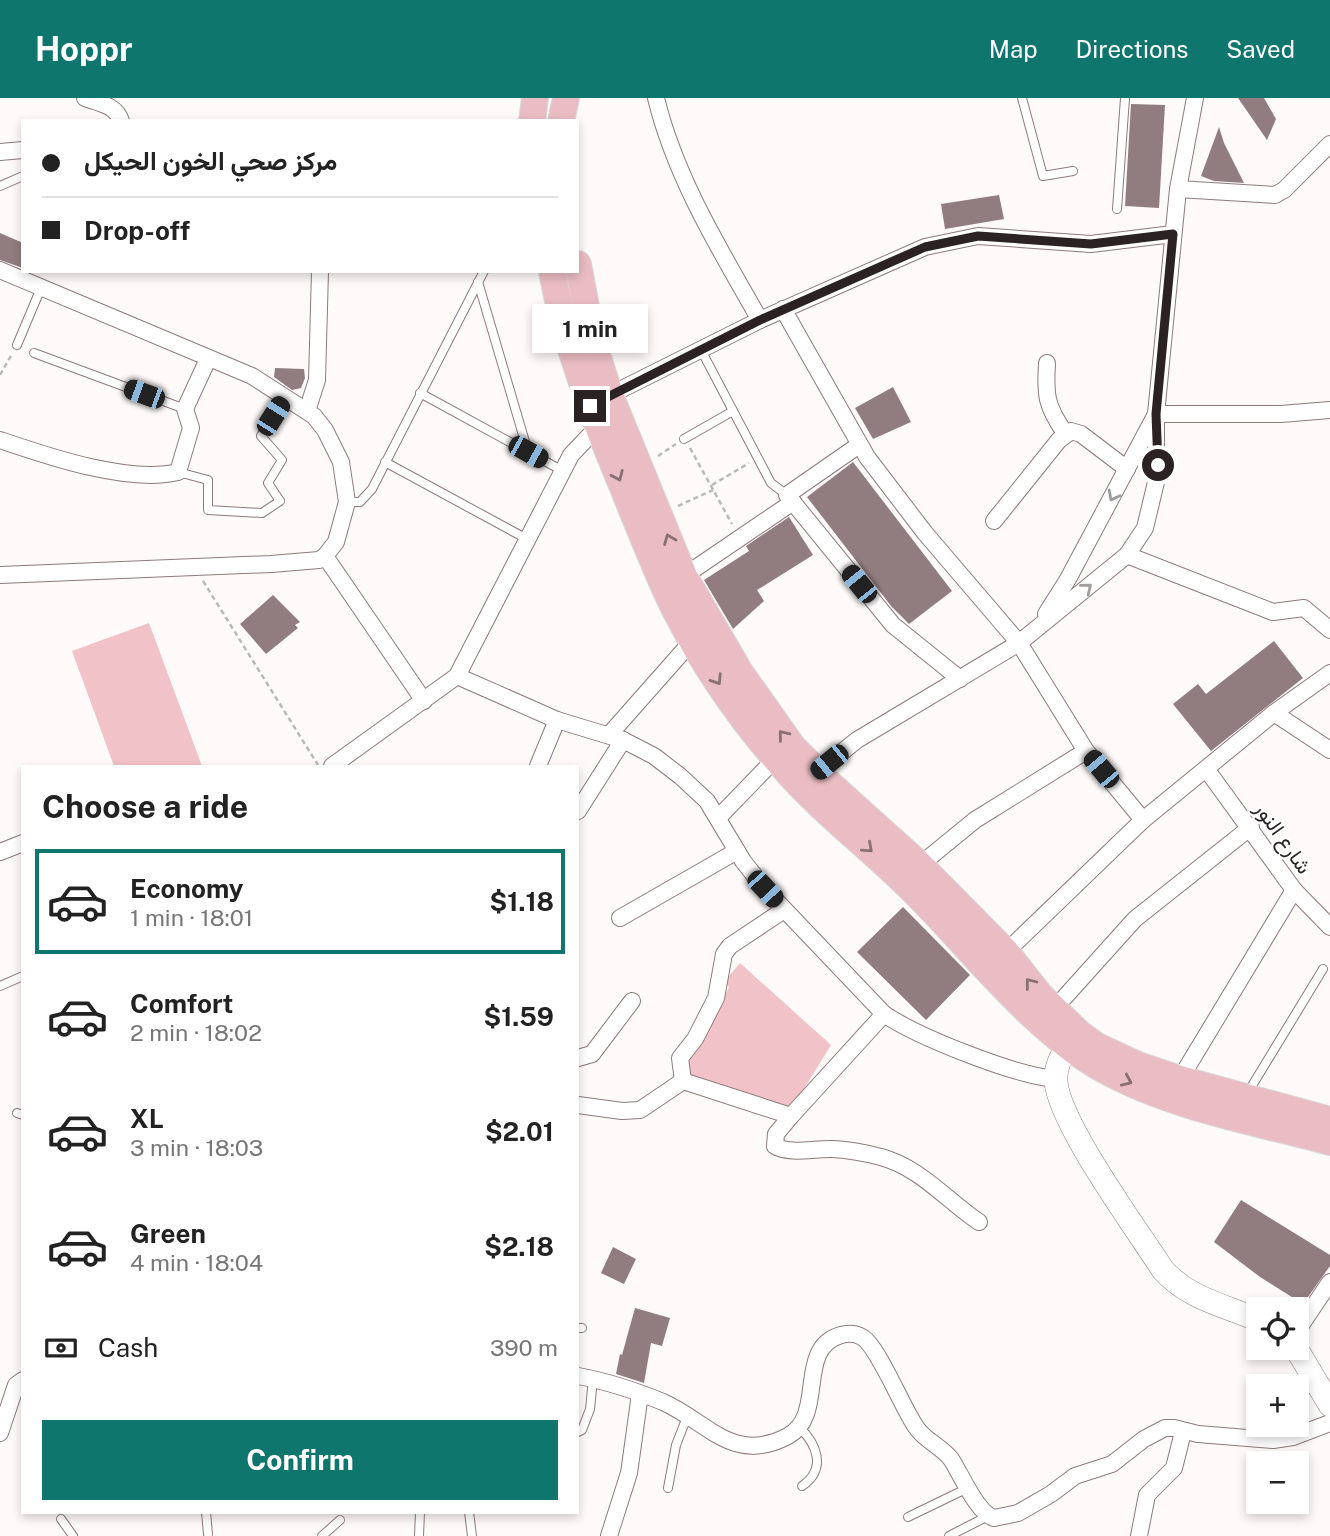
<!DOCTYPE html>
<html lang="en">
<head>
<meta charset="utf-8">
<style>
	body { margin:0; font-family:"Public Sans",Vazirmatn,sans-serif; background:#f6f6f6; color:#222; height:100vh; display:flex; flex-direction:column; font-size:26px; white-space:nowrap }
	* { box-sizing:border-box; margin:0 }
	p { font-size:23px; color:#767676 }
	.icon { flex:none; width:38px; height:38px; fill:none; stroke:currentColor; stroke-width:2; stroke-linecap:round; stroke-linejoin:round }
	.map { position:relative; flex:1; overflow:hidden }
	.sheet { position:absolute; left:21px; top:667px; width:558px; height:749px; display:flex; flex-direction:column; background:#fff; border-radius:0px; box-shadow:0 4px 10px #0003 }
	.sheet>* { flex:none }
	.hud { position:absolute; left:21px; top:21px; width:558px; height:154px; border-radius:0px; box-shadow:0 4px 10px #0003; display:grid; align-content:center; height:154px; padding:0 21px; background:#fff }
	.tools { position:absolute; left:1246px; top:1199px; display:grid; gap:14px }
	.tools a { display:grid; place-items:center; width:63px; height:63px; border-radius:0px; background:#fff; box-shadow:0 4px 10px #0003; font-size:35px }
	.end { position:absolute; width:32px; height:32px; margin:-16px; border:9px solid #2a2223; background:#fff; box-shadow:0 0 0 4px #fff }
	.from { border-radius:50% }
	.bubble { position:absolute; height:49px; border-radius:0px; background:#fff; box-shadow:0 4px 10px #0003; font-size:23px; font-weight:700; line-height:49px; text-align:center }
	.car { position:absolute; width:21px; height:42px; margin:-21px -10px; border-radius:9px; box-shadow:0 0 5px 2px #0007; background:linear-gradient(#222 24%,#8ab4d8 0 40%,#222 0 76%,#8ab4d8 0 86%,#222 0) }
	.hud b { display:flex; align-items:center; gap:24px; height:66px; font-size:26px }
	.hud b+b { border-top:2px solid #e0e0e0 }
	.hud i { width:18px; height:18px; background:#222 }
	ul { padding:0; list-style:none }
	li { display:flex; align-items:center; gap:21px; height:105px; margin:0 14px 10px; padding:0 7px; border:4px solid transparent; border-radius:0px }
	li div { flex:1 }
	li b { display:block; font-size:26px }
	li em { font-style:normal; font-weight:700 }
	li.on { border-color:#0f766e }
	li>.icon { width:63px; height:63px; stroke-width:1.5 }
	h2 { padding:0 21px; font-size:32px; line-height:84px }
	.pay { display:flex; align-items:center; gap:18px; height:77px; padding:0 21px; font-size:26px }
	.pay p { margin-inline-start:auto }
	.primary-button { display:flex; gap:14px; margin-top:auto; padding:14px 21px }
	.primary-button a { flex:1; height:80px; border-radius:0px; background:#0f766e; color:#fff; font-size:28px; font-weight:700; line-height:80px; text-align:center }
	header { display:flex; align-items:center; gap:42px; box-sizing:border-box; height:98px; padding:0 35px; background:#0f766e; color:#fff }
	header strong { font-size:33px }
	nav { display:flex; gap:38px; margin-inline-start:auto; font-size:24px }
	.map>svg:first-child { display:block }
	.green { fill:#f1c2c7 }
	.building { fill:#917d7f }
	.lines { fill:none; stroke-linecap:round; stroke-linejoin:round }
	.service-casing { stroke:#8e7a7c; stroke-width:10 }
	.minor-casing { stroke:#8e7a7c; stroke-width:18 }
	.secondary-casing { stroke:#8e7a7c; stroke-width:24 }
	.primary-casing { stroke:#d9d7d7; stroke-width:28 }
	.path { stroke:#bdb7b8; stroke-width:2.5; stroke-dasharray:5 3.5; stroke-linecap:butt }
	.service { stroke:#fff; stroke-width:8 }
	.minor { stroke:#fff; stroke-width:16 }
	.secondary { stroke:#fff; stroke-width:23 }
	.primary { stroke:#eabdc4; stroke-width:26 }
	.oneway { stroke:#8a7074 }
	.oneway2 { stroke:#9f9c9c }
	.route { stroke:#2a2223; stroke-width:9 }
	.labels { text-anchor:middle; stroke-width:5; stroke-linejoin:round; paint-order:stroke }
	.street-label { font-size:21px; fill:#2a2223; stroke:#fff }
</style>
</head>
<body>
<header>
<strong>Hoppr</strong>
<nav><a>Map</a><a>Directions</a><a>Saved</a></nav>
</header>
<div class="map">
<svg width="1330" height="1438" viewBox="0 0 1330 1438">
	<rect width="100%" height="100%" fill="#fefafa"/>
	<g class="green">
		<polygon points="149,525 202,668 114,668 72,553"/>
		<polygon points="740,865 831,947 794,1007 784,1009 691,977 685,962 703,944 729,889 724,884"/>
	</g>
	<g class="building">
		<polygon points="1238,0 1264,0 1276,21 1267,42"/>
		<polygon points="1131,6 1165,7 1159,110 1125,108"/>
		<polygon points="1219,29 1224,45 1244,85 1214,83 1201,78"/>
		<polygon points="999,97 1004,121 945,131 941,106"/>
		<polygon points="0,135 23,145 23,170 0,162"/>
		<polygon points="275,270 304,271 305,280 301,290 292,292 274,279"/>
		<polygon points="893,289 911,324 873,341 855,310"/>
		<polygon points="853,364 952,493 909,526 891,508 807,399"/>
		<polygon points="789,419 813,457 757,492 764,503 733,531 704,482 749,453 746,448"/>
		<polygon points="273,497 300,524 295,527 298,530 266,556 240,526"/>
		<polygon points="1274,543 1303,580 1211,653 1173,606 1198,586 1206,596"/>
		<polygon points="903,809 970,877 926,922 857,854"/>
		<polygon points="1241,1102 1330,1157 1330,1168 1303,1206 1260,1179 1214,1144"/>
		<polygon points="613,1149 636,1161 624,1186 601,1175"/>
		<polygon points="635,1210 670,1220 662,1248 651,1245 644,1285 616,1276 620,1256 622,1257"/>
	</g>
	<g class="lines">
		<g class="service-casing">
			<g id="service">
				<polyline points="1022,0 1043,78 1073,73"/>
				<polyline points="0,88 23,78"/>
				<polyline points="1117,111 1125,0"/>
				<polyline points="478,184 528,354"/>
				<polyline points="17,247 41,190"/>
				<polyline points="700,250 771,385 787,397"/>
				<polyline points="34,255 185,311"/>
				<polyline points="420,295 563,373"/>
				<polyline points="684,341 733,313"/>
				<polyline points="385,364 527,441"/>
				<polyline points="178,374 208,382 208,412 262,415 280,403 268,385 282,362 261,338 286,299"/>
				<polyline points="347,404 360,404 372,391 484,173"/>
				<polyline points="0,888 23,878"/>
				<polyline points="1247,996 1323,871"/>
				<polyline points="17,1015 23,1017"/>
				<polyline points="578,1230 582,1230"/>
				<path d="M799 1329C817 1346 827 1371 802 1388"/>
				<polyline points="578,1334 582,1332 590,1311 593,1281"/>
				<polyline points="668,1390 676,1347 687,1319"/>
				<polyline points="206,1414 208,1436"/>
				<polyline points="469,1414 472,1438"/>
				<polyline points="908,1419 968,1390"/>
				<polyline points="61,1421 73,1438"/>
				<polyline points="322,1438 340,1422"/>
				<polyline points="419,1438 420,1414"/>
				<polyline points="949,1438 988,1418"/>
			</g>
		</g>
		<g class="minor-casing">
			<g id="minor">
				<path d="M85 0C99 5 116 7 121 23"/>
				<path d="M656 0C675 79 720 152 760 222"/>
				<polyline points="0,54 23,52"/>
				<polyline points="1178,91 1275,97 1284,92 1330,46"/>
				<polyline points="0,172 252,278 314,318 325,332 341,364 347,404 336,444 325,458 319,462 271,466 0,477"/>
				<polyline points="783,211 867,359 925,435 1019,545 1086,653 1143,722"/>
				<path d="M1047 265C1045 297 1046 308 1065 335"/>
				<polyline points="604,300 760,222 925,149 978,138 1091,146 1173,136"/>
				<polyline points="307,313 317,282 320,173"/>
				<polyline points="1156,316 1281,316 1330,312"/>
				<path d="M0 342C47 358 128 386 178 374L191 330 185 311 208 261"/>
				<polyline points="859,347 787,397 893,527 960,581"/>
				<polyline points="994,423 1059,342 1071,333 1081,336 1127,371"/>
				<polyline points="1127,457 1273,514 1304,510 1330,532"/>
				<polyline points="325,458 424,603"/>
				<polyline points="684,478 793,404"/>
				<polyline points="1046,516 1068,481 1155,318"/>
				<path d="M457 578 557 622 623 642 654 658 680 678 707 703 743 763 765 791 884 916C918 939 1016 978 1056 981"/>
				<polyline points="1274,615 1330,652"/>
				<polyline points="609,637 693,542"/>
				<polyline points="332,668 457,578 571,357 589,338 605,329"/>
				<polyline points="538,668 557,622"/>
				<polyline points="1207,672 1294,792 1330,829"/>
				<polyline points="817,674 857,642 1019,545 1127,457 1145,430 1156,384 1156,316 1178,91 1195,0"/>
				<polyline points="578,713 623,642"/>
				<polyline points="718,720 775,661"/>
				<polyline points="0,754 23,745"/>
				<polyline points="920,767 975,722 1086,653"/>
				<polyline points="620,820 737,753"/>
				<polyline points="1006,854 1143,722 1274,615 1330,575"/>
				<polyline points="1054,911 1135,821 1251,729"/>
				<path d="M884 916 791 1018 776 1036 775 1048C790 1057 816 1050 833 1051 849 1052 866 1055 881 1059 921 1070 946 1102 979 1124"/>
				<polyline points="578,960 592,956 632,903"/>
				<polyline points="1180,981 1294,792"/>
				<polyline points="683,983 680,960 695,941 716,900 724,856 730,848 784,812"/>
				<polyline points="578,1007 622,1013 640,1012 683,983 791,1018"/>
				<polyline points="1297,1233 1330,1184"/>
				<path d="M578 1278C606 1283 636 1293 663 1304 708 1324 733 1367 788 1338 827 1317 795 1250 841 1237 848 1235 855 1235 862 1239 878 1248 903 1311 916 1329 925 1343 941 1348 951 1361 961 1376 977 1415 994 1420L1018 1415 1051 1396 1075 1378 1112 1366 1144 1341 1165 1330H1174L1198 1336 1273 1342 1293 1339 1330 1325"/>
				<polyline points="0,1335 16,1287 23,1282"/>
				<polyline points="609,1438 629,1375 640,1296"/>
				<polyline points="1139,1438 1147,1397 1174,1370 1183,1334"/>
			</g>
		</g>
		<g class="secondary-casing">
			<g id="secondary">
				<path d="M1068 947C1061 959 1055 969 1056 983 1058 1024 1138 1133 1163 1172 1189 1201 1224 1207 1258 1222"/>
				<polyline points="1296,1250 1330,1307"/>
			</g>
		</g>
		<g class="primary-casing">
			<g id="primary">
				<polyline points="532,23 535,0"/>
				<polyline points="561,23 566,0"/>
				<polyline points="578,166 592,241 610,297 684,478 740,574 793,649 831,687 920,767 1006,854 1040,897 1079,935 1097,948 1138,967 1180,981 1330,1022"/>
				<path d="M552 173C565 247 592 315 621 385 638 426 654 469 674 510 703 566 740 621 782 668 825 718 880 757 925 805 978 860 1039 937 1106 973 1174 1010 1256 1024 1330 1044"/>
			</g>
		</g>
		<g class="path">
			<polyline points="0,277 12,256"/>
			<polyline points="690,350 732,426"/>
			<polyline points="658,358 676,346"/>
			<polyline points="712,387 749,365"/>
			<polyline points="678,408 713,392"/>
			<polyline points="203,483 318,667"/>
		</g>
		<use href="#service" class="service"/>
		<use href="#minor" class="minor"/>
		<use href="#secondary" class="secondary"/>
		<use href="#primary" class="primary"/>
	</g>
	<defs><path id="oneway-chevron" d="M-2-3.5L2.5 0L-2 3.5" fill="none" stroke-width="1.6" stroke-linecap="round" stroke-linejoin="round" transform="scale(1.75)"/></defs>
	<g class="oneway">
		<use href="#oneway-chevron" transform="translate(618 378) rotate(67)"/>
		<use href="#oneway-chevron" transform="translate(669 441) rotate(-112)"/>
		<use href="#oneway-chevron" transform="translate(717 582) rotate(57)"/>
		<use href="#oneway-chevron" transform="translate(783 637) rotate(-129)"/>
		<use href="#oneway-chevron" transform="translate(868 750) rotate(42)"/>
		<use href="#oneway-chevron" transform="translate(1030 885) rotate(-128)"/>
		<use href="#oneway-chevron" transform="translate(1127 983) rotate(24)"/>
	</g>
	<g class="oneway2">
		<use href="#oneway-chevron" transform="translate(1113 398) rotate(118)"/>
		<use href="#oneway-chevron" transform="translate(1087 490) rotate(-39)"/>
	</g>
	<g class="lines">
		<polyline class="route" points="590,308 760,222 925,149 978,138 1091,146 1173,136 1156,316 1158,367"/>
	</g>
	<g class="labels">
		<g class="street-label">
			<text transform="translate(1283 740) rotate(55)" y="7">شارع النور</text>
		</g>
	</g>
</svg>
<div class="tools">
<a><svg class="icon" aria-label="locate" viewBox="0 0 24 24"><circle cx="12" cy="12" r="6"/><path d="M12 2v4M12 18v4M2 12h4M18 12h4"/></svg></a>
<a>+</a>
<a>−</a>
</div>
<i class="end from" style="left:1158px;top:367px"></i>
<i class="end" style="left:590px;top:308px"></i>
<div class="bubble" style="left:532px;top:206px;width:116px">1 min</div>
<i class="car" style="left:144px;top:296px;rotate:290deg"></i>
<i class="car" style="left:273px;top:318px;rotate:32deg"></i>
<i class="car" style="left:528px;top:354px;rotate:119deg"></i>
<i class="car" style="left:859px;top:486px;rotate:321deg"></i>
<i class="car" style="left:829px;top:664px;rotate:231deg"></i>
<i class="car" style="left:1101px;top:671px;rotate:320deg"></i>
<i class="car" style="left:765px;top:791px;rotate:137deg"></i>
<div class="hud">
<b><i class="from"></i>مركز صحي الخون الحيكل</b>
<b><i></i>Drop-off</b>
</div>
<section class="sheet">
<h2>Choose a ride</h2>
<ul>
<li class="on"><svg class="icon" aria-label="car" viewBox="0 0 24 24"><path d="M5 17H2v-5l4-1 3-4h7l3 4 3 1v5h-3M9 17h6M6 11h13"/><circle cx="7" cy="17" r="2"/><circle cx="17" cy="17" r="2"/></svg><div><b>Economy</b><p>1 min · 18:01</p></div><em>$1.18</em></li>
<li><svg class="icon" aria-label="car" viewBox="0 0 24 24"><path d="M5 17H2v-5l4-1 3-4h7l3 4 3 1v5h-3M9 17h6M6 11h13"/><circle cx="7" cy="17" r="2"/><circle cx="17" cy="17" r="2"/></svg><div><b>Comfort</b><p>2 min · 18:02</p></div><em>$1.59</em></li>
<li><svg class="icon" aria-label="car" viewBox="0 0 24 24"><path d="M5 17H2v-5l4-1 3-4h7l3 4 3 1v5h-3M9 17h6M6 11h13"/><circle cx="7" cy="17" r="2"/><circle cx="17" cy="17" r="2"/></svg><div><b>XL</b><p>3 min · 18:03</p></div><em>$2.01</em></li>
<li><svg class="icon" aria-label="car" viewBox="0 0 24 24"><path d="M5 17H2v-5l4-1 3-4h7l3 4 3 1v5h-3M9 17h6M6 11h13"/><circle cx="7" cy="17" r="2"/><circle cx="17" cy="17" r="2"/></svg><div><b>Green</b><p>4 min · 18:04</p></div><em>$2.18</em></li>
</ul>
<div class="pay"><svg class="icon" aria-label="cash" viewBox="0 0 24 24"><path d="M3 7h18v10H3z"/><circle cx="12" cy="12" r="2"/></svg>Cash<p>390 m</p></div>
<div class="primary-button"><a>Confirm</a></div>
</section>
</div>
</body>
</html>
